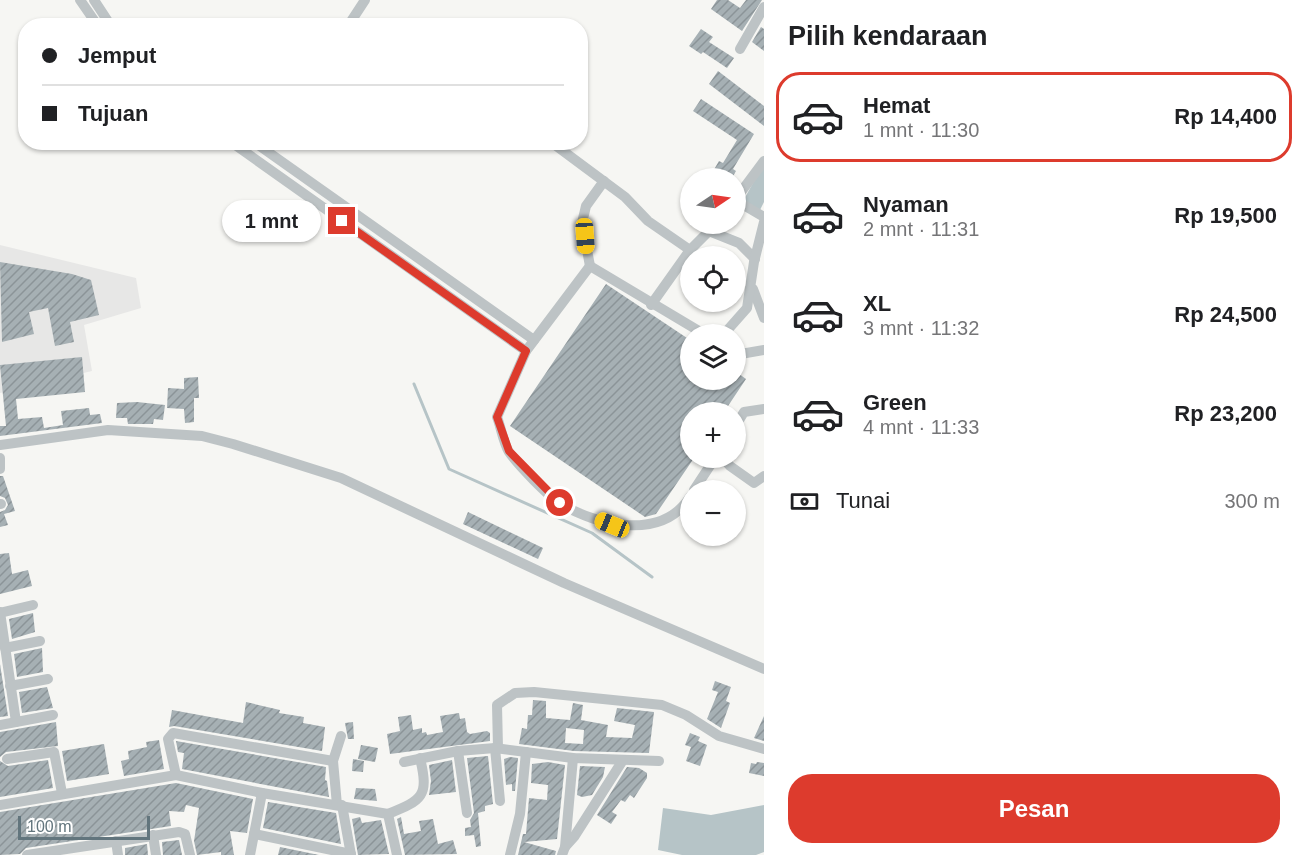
<!DOCTYPE html>
<html lang="id">
<head>
<meta charset="utf-8">
<style>
	body { margin:0; font-family:Arial,sans-serif; background:#f2f2f2; color:#202124; height:100vh; display:flex; flex-direction:column; font-size:22px; white-space:nowrap }
	* { box-sizing:border-box; margin:0 }
	p { font-size:20px; color:#757577 }
	.icon { flex:none; width:33px; height:33px; fill:none; stroke:currentColor; stroke-width:2; stroke-linecap:round; stroke-linejoin:round }
	.map { position:relative; flex:1; overflow:hidden }
	.drawer { display:flex; flex-direction:column; background:#fff; width:540px }
	.drawer>* { flex:none }
	.guide { position:absolute; left:18px; top:18px; width:570px; height:132px; border-radius:24px; box-shadow:0 2px 4px #0004; display:grid; align-content:center; height:132px; padding:0 24px; background:#fff }
	.needle { width:39px; rotate:77deg }
	.buttons { position:absolute; left:680px; top:168px; display:grid; gap:12px }
	.buttons a { display:grid; place-items:center; width:66px; height:66px; border-radius:50%; background:#fff; box-shadow:0 2px 4px #0004; font-size:30px }
	.scale { position:absolute; left:18px; bottom:15px; width:132px; box-sizing:border-box; padding-left:6px; border:3px solid #62757d; border-top:0; font-size:16px; line-height:21px; white-space:nowrap; color:#62757d; -webkit-text-stroke:4px #fff; paint-order:stroke }
	.end { position:absolute; width:27px; height:27px; margin:-14px; border:8px solid #dd3b2d; background:#fff; box-shadow:0 0 0 3px #fff }
	.from { border-radius:50% }
	.bubble { position:absolute; height:42px; border-radius:21px; background:#fff; box-shadow:0 2px 4px #0004; font-size:20px; font-weight:600; line-height:42px; text-align:center }
	.car { position:absolute; width:18px; height:36px; margin:-18px -9px; border-radius:8px; box-shadow:0 0 4px 2px #0007; background:linear-gradient(#f5c518 24%,#345 0 40%,#f5c518 0 76%,#345 0 86%,#f5c518 0) }
	.guide b { display:flex; align-items:center; gap:21px; height:57px; font-size:22px }
	.guide b+b { border-top:2px solid #e0e0e0 }
	.guide i { width:15px; height:15px; background:#202124 }
	ul { padding:0; list-style:none }
	li { display:flex; align-items:center; gap:18px; height:90px; margin:0 12px 9px; padding:0 12px; border:3px solid transparent; border-radius:24px }
	li div { flex:1 }
	li b { display:block; font-size:22px }
	li em { font-style:normal; font-weight:600 }
	li.active { border-color:#dd3b2d }
	li>.icon { width:54px; height:54px; stroke-width:1.5 }
	h2 { padding:0 24px; font-size:27px; line-height:72px }
	.pay { display:flex; align-items:center; gap:15px; height:66px; padding:0 24px; font-size:22px }
	.pay p { margin-inline-start:auto }
	.primary-button { display:flex; gap:12px; margin-top:auto; padding:12px 24px }
	.primary-button a { flex:1; height:69px; border-radius:24px; background:#dd3b2d; color:#fff; font-size:24px; font-weight:600; line-height:69px; text-align:center }
	main { display:flex; flex:1; min-height:0 }
	.map>svg:first-child { display:block }
	.built { fill:#e7e7e6 }
	.water { fill:#b6c4c7 }
	.lines { fill:none; stroke-linecap:round; stroke-linejoin:round }
	.stream { stroke:#b6c4c7; stroke-width:3 }
	.building { fill:url(#building-hatch); fill-rule:evenodd }
	.minor { stroke:#bdc3c5; stroke-width:10 }
	.route { stroke:#dd3b2d; stroke-width:8 }
</style>
</head>
<body>
<main>
<div class="map">
<svg width="764" height="855" viewBox="0 0 764 855">
	<defs>
		<pattern id="building-hatch" width="6" height="6" patternUnits="userSpaceOnUse" patternTransform="scale(1.5)"><rect width="6" height="6" fill="#a6b0b4"/><path d="M-1 1l2-2M0 6l6-6M5 7l2-2" fill="none" stroke="#8b9498"/></pattern>
	</defs>
	<rect width="100%" height="100%" fill="#f6f6f3"/>
	<polygon class="built" points="0,245 136,278 141,308 84,325 92,371 0,393"/>
	<g class="water">
		<polygon points="762,167 764,168 764,202 760,210 743,201"/>
		<polygon points="764,805 764,852 756,855 682,855 658,850 663,808 711,815"/>
	</g>
	<g class="lines">
		<polyline class="stream" points="414,384 449,469 592,533 652,577"/>
	</g>
	<g class="building">
		<polygon points="717,0 728,0 740,8 746,0 762,0 742,31 711,9"/>
		<polygon points="761,27 764,29 764,51 752,42"/>
		<polygon points="701,29 713,37 709,42 734,58 727,68 703,52 701,54 689,46"/>
		<polygon points="718,71 764,106 764,126 709,84"/>
		<polygon points="701,99 754,134 733,169 736,171 732,178 709,178 719,161 723,163 737,140 693,111"/>
		<polygon points="0,262 72,274 91,280 99,315 70,322 74,342 55,346 48,308 29,312 34,334 2,342"/>
		<polygon points="606,284 690,340 690,380 735,380 735,371 746,379 724,412 690,412 690,458 694,458 656,514 645,517 510,426"/>
		<polygon points="82,357 85,392 16,399 18,419 42,417 44,428 63,425 61,411 89,408 90,415 100,414 102,423 0,436 0,426 6,426 0,365"/>
		<polygon points="198,377 199,398 194,398 194,422 185,423 184,409 167,408 168,388 184,389 184,378"/>
		<polygon points="137,402 165,405 163,420 154,419 153,424 128,424 127,418 116,418 117,403"/>
		<polygon points="0,476 3,476 15,511 4,514 8,525 0,527 0,512 5,510 8,505 5,498 0,496"/>
		<polygon points="468,512 543,548 538,559 463,524"/>
		<polygon points="9,553 12,574 28,570 32,586 0,594 0,554"/>
		<polygon points="33,613 35,632 12,639 9,619"/>
		<polygon points="42,648 43,672 17,677 14,654"/>
		<polygon points="0,664 8,716 0,717"/>
		<polygon points="715,681 731,687 726,701 730,703 721,728 707,719 718,692 712,690"/>
		<polygon points="47,687 53,708 22,713 19,692"/>
		<path d="M533 700 546 701V718L570 720 573 703 583 705 581 720 608 725 606 737 632 738 635 725 614 721 617 708 654 712 649 753 574 751 519 744 522 728 527 729 528 715H532ZM566 728 584 730 583 744 565 743Z"/>
		<polygon points="246,702 280,710 279,713 304,717 303,723 325,727 322,751 174,726 169,727 172,710 243,723"/>
		<polygon points="459,713 460,719 465,718 467,732 470,734 487,731 490,733 490,741 390,754 387,734 400,731 398,717 411,715 413,730 422,728 422,733 426,732 427,735 443,732 440,716"/>
		<polygon points="764,716 764,741 754,738"/>
		<polygon points="56,722 58,746 6,752 0,757 0,732"/>
		<polygon points="353,722 354,739 348,739 345,723"/>
		<polygon points="690,733 700,737 698,741 707,745 700,766 686,761 691,747 685,745"/>
		<polygon points="159,740 164,769 124,776 121,761 129,759 128,751 147,747 146,742"/>
		<polygon points="176,741 326,767 325,780 327,781 329,797 182,769 184,753 178,752"/>
		<polygon points="104,744 109,774 67,781 62,751"/>
		<polygon points="361,745 378,748 375,762 358,759"/>
		<polygon points="488,756 493,804 485,806 485,811 478,813 481,846 476,847 474,835 465,836 465,828 471,827 470,820 474,813 467,758"/>
		<polygon points="510,757 518,758 515,791 512,791 512,784 506,785 504,759"/>
		<polygon points="353,759 364,761 363,772 352,771"/>
		<polygon points="48,760 53,788 0,797 0,761 8,766"/>
		<polygon points="452,760 456,792 429,795 431,781 429,765"/>
		<polygon points="548,762 565,765 557,839 524,842 556,851 555,855 518,855 523,834 526,834 529,798 547,800 548,785 531,783 532,764"/>
		<polygon points="757,762 764,763 764,776 749,773 751,763 756,764"/>
		<polygon points="580,766 605,767 603,777 592,795 582,797 577,795"/>
		<polygon points="627,767 639,768 647,773 647,778 634,798 630,795 625,802 621,800 612,812 617,815 611,824 597,815"/>
		<polygon points="176,783 253,799 247,833 230,831 234,855 221,855 221,852 197,855 194,841 199,808 186,805 184,812 169,811 171,826 26,848 20,854 0,855 0,812"/>
		<polygon points="356,788 375,789 377,801 354,799"/>
		<polygon points="268,802 336,813 341,844 263,828"/>
		<polygon points="360,817 362,823 381,820 389,854 358,855 352,819"/>
		<polygon points="401,817 404,834 421,831 419,821 433,819 438,844 453,840 457,854 405,855 397,819"/>
		<polygon points="179,840 182,855 163,855 162,842"/>
		<polygon points="147,844 148,855 125,855 125,848"/>
		<polygon points="280,847 319,855 278,855"/>
	</g>
	<g class="lines">
		<g class="minor">
			<polyline points="80,0 98,26"/>
			<polyline points="94,0 111,26"/>
			<polyline points="348,26 365,0"/>
			<polyline points="740,49 764,7"/>
			<polyline points="231,142 526,351"/>
			<polyline points="254,142 534,340"/>
			<polyline points="551,142 625,197 648,221 690,250"/>
			<polyline points="735,200 764,161"/>
			<polyline points="735,200 764,217"/>
			<polyline points="709,231 739,243 755,259"/>
			<polyline points="590,266 582,223 586,206 604,181"/>
			<polyline points="753,289 764,318"/>
			<polyline points="651,305 690,250 716,224"/>
			<polyline points="724,334 747,308 754,262 764,222"/>
			<polyline points="735,355 764,350"/>
			<polyline points="735,427 744,412 764,409"/>
			<polyline points="0,445 108,430 202,436 233,444 341,478 564,583 764,669"/>
			<polyline points="0,458 0,469"/>
			<polyline points="723,458 730,466 754,483 764,476"/>
			<polyline points="694,490 715,458"/>
			<path d="M690 497C662 541 598 526 561 504 548 496 518 465 509 452 503 442 501 427 497 417L526 351 590 266 704 334"/>
			<polyline points="0,504 1,504"/>
			<polyline points="0,612 16,722"/>
			<polyline points="0,613 33,605"/>
			<polyline points="5,648 40,641"/>
			<polyline points="10,686 48,679"/>
			<polyline points="0,725 53,715"/>
			<polyline points="495,748 500,801"/>
			<polyline points="498,748 497,705 515,693 534,692 662,705 686,715 719,736 764,749"/>
			<polyline points="458,751 467,813"/>
			<polyline points="7,759 54,752 62,793"/>
			<polyline points="404,762 458,751 495,748 573,758 659,761"/>
			<polyline points="176,775 168,739 173,733 333,761"/>
			<polyline points="0,805 176,775 262,793 388,814 397,855"/>
			<polyline points="337,805 333,761 341,736"/>
			<polyline points="342,805 351,855"/>
			<path d="M388 814C423 800 429 796 420 758"/>
			<polyline points="254,834 351,854"/>
			<polyline points="153,835 156,855"/>
			<polyline points="116,841 118,855"/>
			<polyline points="565,847 574,837 623,760"/>
			<polyline points="27,855 179,832 185,834 190,855"/>
			<polyline points="250,855 262,793"/>
			<polyline points="510,855 520,814 526,752"/>
			<polyline points="562,855 565,847 573,758"/>
		</g>
	</g>
	<g class="lines">
		<polyline class="route" points="342,221 526,351 497,417 509,451 560,503"/>
	</g>
</svg>
<div class="buttons">
<a><svg class="needle" viewBox="-14 -14 28 28"><path d="M0-13l5 13h-10z" fill="#e53935"/><path d="M0 13l5-13h-10z" fill="#757577"/></svg></a>
<a><svg class="icon" aria-label="locate" viewBox="0 0 24 24"><circle cx="12" cy="12" r="6"/><path d="M12 2v4M12 18v4M2 12h4M18 12h4"/></svg></a>
<a><svg class="icon" aria-label="layers" viewBox="0 0 24 24"><path d="M12 4l9 5-9 5-9-5zM3 14l9 5 9-5"/></svg></a>
<a>+</a>
<a>−</a>
</div>
<div class="scale">100 m</div>
<i class="end from" style="left:560px;top:503px"></i>
<i class="end" style="left:342px;top:221px"></i>
<div class="bubble" style="left:222px;top:200px;width:99px">1 mnt</div>
<i class="car" style="left:585px;top:236px;rotate:176deg"></i>
<i class="car" style="left:612px;top:525px;rotate:292deg"></i>
<div class="guide">
<b><i class="from"></i>Jemput</b>
<b><i></i>Tujuan</b>
</div>
</div>
<section class="drawer">
<h2>Pilih kendaraan</h2>
<ul>
<li class="active"><svg class="icon" aria-label="car" viewBox="0 0 24 24"><path d="M5 17H2v-5l4-1 3-4h7l3 4 3 1v5h-3M9 17h6M6 11h13"/><circle cx="7" cy="17" r="2"/><circle cx="17" cy="17" r="2"/></svg><div><b>Hemat</b><p>1 mnt · 11:30</p></div><em>Rp 14,400</em></li>
<li><svg class="icon" aria-label="car" viewBox="0 0 24 24"><path d="M5 17H2v-5l4-1 3-4h7l3 4 3 1v5h-3M9 17h6M6 11h13"/><circle cx="7" cy="17" r="2"/><circle cx="17" cy="17" r="2"/></svg><div><b>Nyaman</b><p>2 mnt · 11:31</p></div><em>Rp 19,500</em></li>
<li><svg class="icon" aria-label="car" viewBox="0 0 24 24"><path d="M5 17H2v-5l4-1 3-4h7l3 4 3 1v5h-3M9 17h6M6 11h13"/><circle cx="7" cy="17" r="2"/><circle cx="17" cy="17" r="2"/></svg><div><b>XL</b><p>3 mnt · 11:32</p></div><em>Rp 24,500</em></li>
<li><svg class="icon" aria-label="car" viewBox="0 0 24 24"><path d="M5 17H2v-5l4-1 3-4h7l3 4 3 1v5h-3M9 17h6M6 11h13"/><circle cx="7" cy="17" r="2"/><circle cx="17" cy="17" r="2"/></svg><div><b>Green</b><p>4 mnt · 11:33</p></div><em>Rp 23,200</em></li>
</ul>
<div class="pay"><svg class="icon" aria-label="cash" viewBox="0 0 24 24"><path d="M3 7h18v10H3z"/><circle cx="12" cy="12" r="2"/></svg>Tunai<p>300 m</p></div>
<div class="primary-button"><a>Pesan</a></div>
</section>
</main>
</body>
</html>
